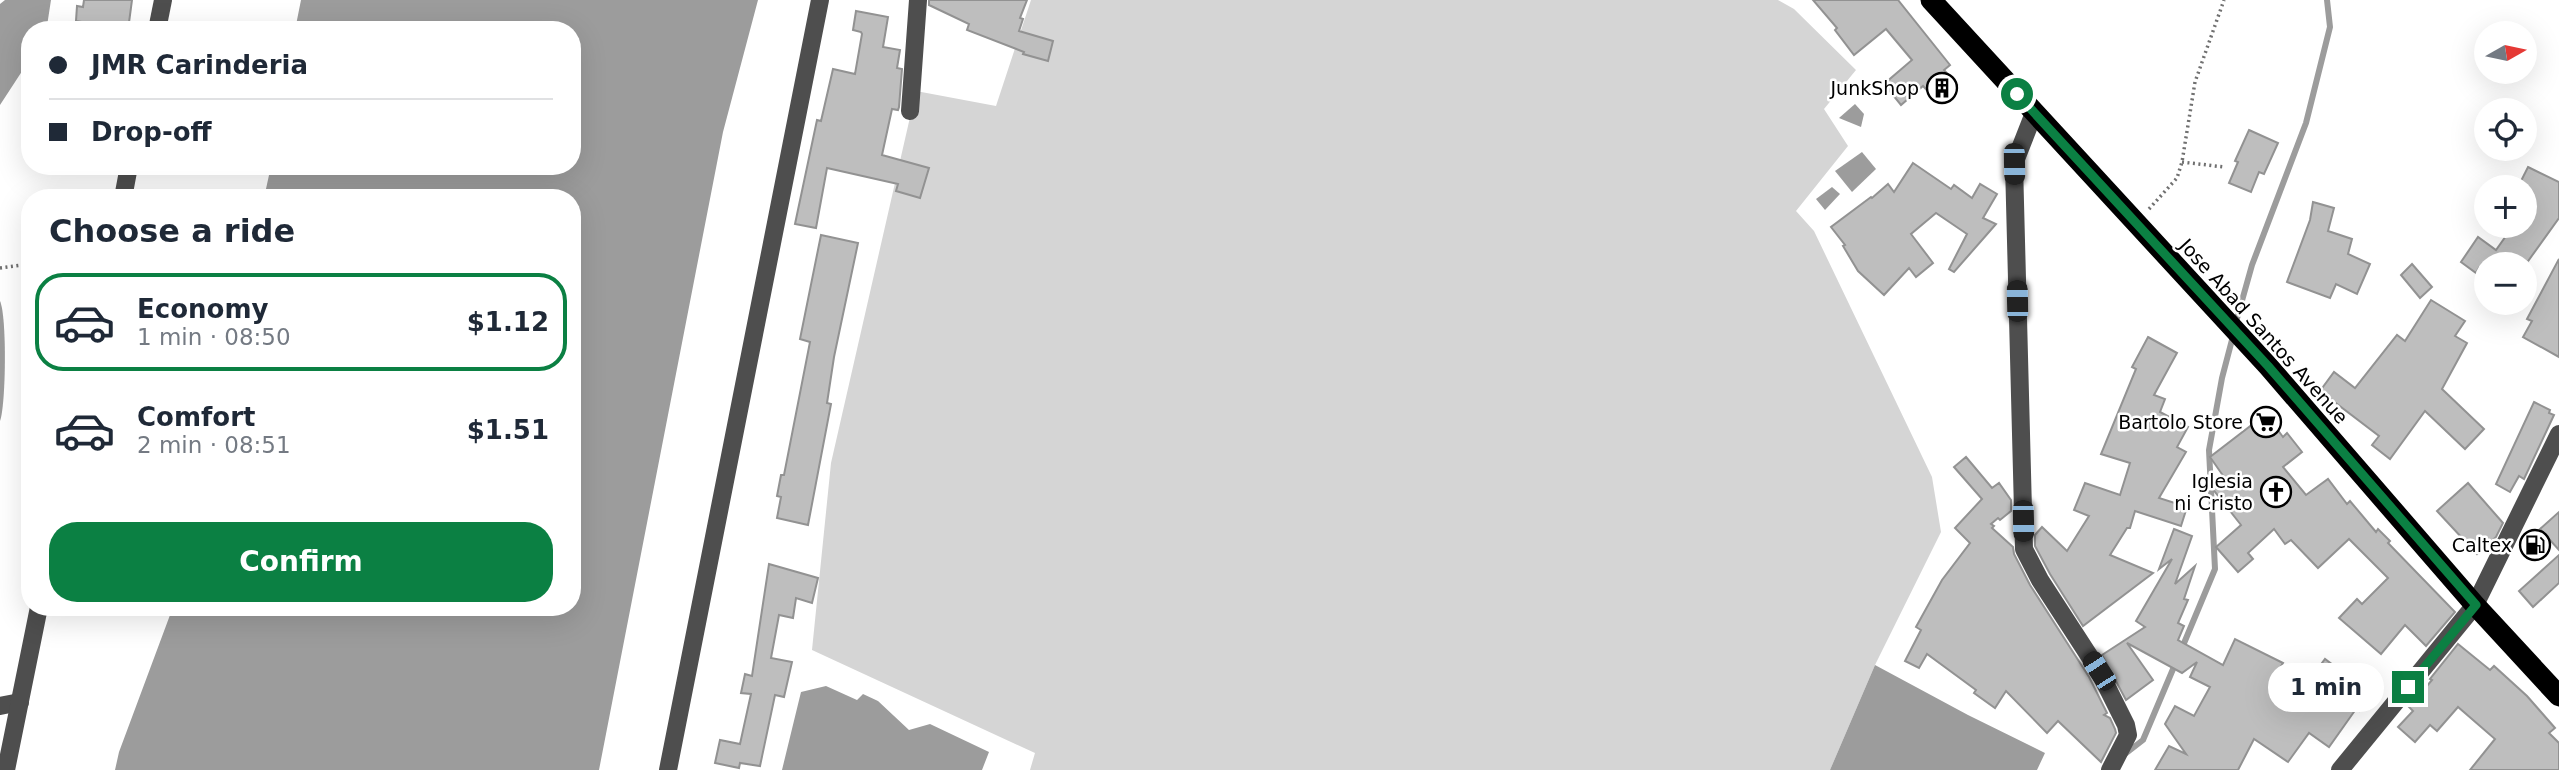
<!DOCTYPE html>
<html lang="en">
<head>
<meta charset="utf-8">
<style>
	body { margin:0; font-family:"DejaVu Sans",sans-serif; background:#f2f2f3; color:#1f2937; height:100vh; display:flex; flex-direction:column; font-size:26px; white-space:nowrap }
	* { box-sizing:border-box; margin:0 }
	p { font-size:23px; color:#747a83 }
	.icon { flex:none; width:38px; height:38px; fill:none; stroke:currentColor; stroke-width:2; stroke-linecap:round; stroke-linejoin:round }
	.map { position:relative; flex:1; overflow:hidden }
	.drawer { position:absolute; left:21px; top:189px; width:560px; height:427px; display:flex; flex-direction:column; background:#fff; border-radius:28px; box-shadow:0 7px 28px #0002 }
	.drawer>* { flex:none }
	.top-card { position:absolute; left:21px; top:21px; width:560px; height:154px; border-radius:28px; box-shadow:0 7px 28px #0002; display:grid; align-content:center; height:154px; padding:0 28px; background:#fff }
	.needle { width:46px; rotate:81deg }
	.tools { position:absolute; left:2474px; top:21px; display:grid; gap:14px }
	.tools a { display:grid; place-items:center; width:63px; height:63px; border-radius:50%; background:#fff; box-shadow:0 7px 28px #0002; font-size:35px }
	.end { position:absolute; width:32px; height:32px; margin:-16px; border:9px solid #0b8043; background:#fff; box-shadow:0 0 0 4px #fff }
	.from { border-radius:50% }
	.bubble { position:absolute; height:49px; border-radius:24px; background:#fff; box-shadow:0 7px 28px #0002; font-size:23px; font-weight:700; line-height:49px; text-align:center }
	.car { position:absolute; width:21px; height:42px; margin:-21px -10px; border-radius:9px; box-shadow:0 0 5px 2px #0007; background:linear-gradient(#222 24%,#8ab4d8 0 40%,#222 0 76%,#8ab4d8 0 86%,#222 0) }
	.top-card b { display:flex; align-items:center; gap:24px; height:66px; font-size:26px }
	.top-card b+b { border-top:2px solid #e0e1e3 }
	.top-card i { width:18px; height:18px; background:#1f2937 }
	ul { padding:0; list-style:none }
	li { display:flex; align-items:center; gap:21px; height:98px; margin:0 14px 10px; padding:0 14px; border:4px solid transparent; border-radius:28px }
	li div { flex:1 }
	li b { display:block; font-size:26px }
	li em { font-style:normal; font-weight:700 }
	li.active { border-color:#0b8043 }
	li>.icon { width:63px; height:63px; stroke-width:1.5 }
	h2 { padding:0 28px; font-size:32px; line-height:84px }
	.primary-button { display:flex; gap:14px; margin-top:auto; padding:14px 28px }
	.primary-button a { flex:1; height:80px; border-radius:28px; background:#0b8043; color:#fff; font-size:28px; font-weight:700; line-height:80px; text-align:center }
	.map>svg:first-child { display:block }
	.green { fill:#d5d5d5 }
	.water { fill:#9c9c9c }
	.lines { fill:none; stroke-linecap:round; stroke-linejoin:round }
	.stream { stroke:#9c9c9c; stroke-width:6 }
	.building { fill:#bebebe; stroke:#929292; stroke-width:2 }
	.path { stroke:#707070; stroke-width:3.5; stroke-dasharray:2 3.5; stroke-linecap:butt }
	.minor { stroke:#4e4e4e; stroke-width:18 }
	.highway { stroke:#000; stroke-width:21 }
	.route { stroke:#0b8043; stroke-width:9 }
	.labels { text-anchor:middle; stroke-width:5; stroke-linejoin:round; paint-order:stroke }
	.poi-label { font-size:19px; fill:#000; stroke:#fff; text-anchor:end }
	.street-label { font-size:19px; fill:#000; stroke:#fff }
</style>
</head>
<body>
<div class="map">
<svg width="2559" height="770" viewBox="0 0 2559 770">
	<rect width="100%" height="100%" fill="#fff"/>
	<polygon class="green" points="1031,0 1778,0 1794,9 1856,70 1824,109 1848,146 1796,211 1814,231 1932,477 1941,532 1875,665 1830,770 1030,770 1035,753 812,650 831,463 916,91 996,106"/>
	<g class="water">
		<polygon points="5,0 51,0 47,26 45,30 30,30 30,59 0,105 0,4"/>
		<polygon points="301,0 758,0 723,132 599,770 115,770 119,752 173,607 572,607 572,198 264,198 271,166 572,166 572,30 295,30"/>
		<polygon points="1855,104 1864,114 1861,127 1839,118"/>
		<polygon points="1862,152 1876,169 1852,192 1835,171"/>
		<polygon points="1832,187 1840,194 1825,210 1816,199"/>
		<path d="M0 301C7 316 6 405 0 421Z"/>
		<polygon points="1875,665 1968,715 2045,753 2037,770 1830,770"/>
		<polygon points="826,686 857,700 863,694 878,701 909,730 930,724 989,752 982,770 782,770 801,692"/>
	</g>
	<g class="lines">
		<g class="stream">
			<polyline points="2236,322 2252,265 2306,123 2330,27 2327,0"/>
			<polyline points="2182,648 2215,569 2209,450 2222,378 2233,336"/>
			<polyline points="2125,754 2143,740 2176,662"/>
		</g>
	</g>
	<g class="building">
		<polygon points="84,0 132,0 128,30 76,21 77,6 83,7"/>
		<polygon points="929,0 1027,0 1020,18 1023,19 1019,31 1053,41 1048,61 1023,54 1024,52 967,30 969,24 929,5"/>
		<polygon points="1813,0 1898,0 1950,65 1944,70 1957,85 1938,102 1923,86 1901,105 1884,84 1912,60 1886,29 1854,55 1835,30 1837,28"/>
		<polygon points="856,11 888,17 883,47 900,50 897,68 902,69 899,107 898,110 892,109 882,155 929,168 920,198 896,191 898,184 827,168 816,228 795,224 817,120 821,121 833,69 855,74 862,34 861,32 853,30"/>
		<polygon points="2249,130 2278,143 2264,174 2259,172 2251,192 2229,183 2238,162 2235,161"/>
		<polygon points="1913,163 1951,189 1954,185 1972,198 1980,184 1997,194 1983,218 1996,224 1954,272 1949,269 1967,234 1936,213 1911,234 1933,263 1916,277 1909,268 1884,295 1858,271 1843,246 1845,245 1831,227 1871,197 1872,198 1888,184 1894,192"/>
		<polygon points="2528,167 2559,182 2559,218 2526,264 2487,264 2487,273 2479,268 2476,273 2461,262 2478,237 2496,250 2513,226 2525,226 2525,187 2518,187"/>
		<polygon points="2313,202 2334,208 2328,231 2352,239 2348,254 2370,264 2357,294 2336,284 2330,298 2287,282 2310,220"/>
		<polygon points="821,235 858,243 834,357 827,403 831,404 808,525 777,518 781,497 777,496 781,475 784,475 810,342 800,339"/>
		<polygon points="2559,259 2559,357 2523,337 2532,321 2527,319"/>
		<polygon points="2412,264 2432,287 2420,298 2401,275"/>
		<polygon points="2431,300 2465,321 2455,336 2467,343 2442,389 2484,429 2465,449 2425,411 2390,459 2372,445 2379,436 2320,391 2334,372 2355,388 2397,335 2405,341"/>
		<polygon points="2148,337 2177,353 2154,395 2165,399 2160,412 2188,427 2177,447 2186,452 2159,498 2187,507 2181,526 2135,511 2130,528 2127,528 2110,555 2153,573 2083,626 2050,574 2035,546 2035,535 2042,527 2067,551 2089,516 2074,510 2085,483 2120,495 2130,463 2101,454 2136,369 2132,367"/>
		<polygon points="2534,402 2550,410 2549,413 2554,415 2524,479 2519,476 2510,492 2496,484"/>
		<polygon points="2266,414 2283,437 2287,433 2302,452 2283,467 2306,495 2328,479 2347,504 2350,501 2376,532 2378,529 2390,541 2388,543 2455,612 2426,646 2405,625 2381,654 2339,618 2357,599 2362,604 2388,578 2349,539 2318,568 2291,540 2285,544 2274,529 2248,553 2253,559 2238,572 2216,547 2241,525 2212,488 2224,477 2210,457"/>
		<polygon points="1966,457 1992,488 1999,483 2011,500 2011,511 2000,520 1998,518 1991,524 1994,526 1992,528 2013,547 2014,554 2030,585 2089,677 2107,713 2104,715 2110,718 2115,729 2116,733 2101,762 2058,721 2047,733 2006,691 1995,708 1974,693 1976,690 1927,654 1919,668 1905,661 1921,630 1916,627 1942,580 1970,543 1955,528 1982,499 1954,467"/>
		<polygon points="2468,483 2503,523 2496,537 2477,554 2437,511"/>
		<polygon points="2559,512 2559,550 2540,529"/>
		<polygon points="2174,529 2192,536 2175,584 2195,566 2184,599 2188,600 2178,623 2184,626 2178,640 2223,665 2235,639 2283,663 2280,668 2305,686 2325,659 2371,694 2359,711 2356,709 2329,747 2309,733 2288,762 2254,739 2238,770 2155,770 2169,746 2186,754 2165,724 2175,706 2194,716 2210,687 2190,677 2197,662 2182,673 2127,643 2153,680 2126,700 2102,655 2145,627 2136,621 2172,559 2159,569"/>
		<polygon points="2559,555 2559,583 2533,607 2519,591"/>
		<polygon points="769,564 818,578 812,603 796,598 793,618 779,615 771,658 792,662 784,697 775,695 760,766 740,763 739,768 715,763 720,740 740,744 751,694 741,693 745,674 752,676"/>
		<polygon points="2458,644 2490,670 2494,666 2527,696 2555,728 2549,733 2559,743 2559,770 2470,770 2495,739 2458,707 2437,731 2430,725 2415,742 2398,727 2413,711 2409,707 2432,680 2430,679"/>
	</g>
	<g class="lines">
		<g class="path">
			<polyline points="2182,162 2224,167"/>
			<polyline points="2149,209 2177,178 2182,162 2195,82 2224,0"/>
			<polyline points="0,268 30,264"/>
		</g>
		<g class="minor">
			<polyline points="157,30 163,0"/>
			<polyline points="910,111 918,0"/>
			<polyline points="2034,113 2014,164 2024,549 2040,580 2099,671 2126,725 2128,735 2110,770"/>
			<polyline points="123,198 129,166"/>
			<polyline points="0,706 20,702"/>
			<polyline points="6,770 39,607"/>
			<polyline points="668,770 820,0"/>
			<polyline points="2340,770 2475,605 2559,434"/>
		</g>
		<polyline class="highway" points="1931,0 2268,366 2475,605 2559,696"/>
	</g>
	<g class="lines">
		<polyline class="route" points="2017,94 2268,366 2476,605 2408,687"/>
	</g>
	<defs>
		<g id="building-ring" transform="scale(1.575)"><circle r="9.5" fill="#fff" stroke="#000" stroke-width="1.5"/><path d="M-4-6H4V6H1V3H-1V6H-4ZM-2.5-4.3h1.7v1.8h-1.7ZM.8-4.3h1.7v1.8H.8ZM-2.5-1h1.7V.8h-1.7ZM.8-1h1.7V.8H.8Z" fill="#000"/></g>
		<g id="supermarket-ring" transform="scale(1.575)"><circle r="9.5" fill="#fff" stroke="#000" stroke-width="1.5"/><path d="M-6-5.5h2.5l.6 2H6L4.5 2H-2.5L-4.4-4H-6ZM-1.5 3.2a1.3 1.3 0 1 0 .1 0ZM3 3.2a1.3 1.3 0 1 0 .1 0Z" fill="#000"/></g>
		<g id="church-ring" transform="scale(1.575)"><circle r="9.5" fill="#fff" stroke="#000" stroke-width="1.5"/><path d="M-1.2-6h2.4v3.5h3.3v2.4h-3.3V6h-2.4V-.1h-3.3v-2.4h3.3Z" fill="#000"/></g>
		<g id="fuel-ring" transform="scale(1.575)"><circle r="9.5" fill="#fff" stroke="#000" stroke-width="1.5"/><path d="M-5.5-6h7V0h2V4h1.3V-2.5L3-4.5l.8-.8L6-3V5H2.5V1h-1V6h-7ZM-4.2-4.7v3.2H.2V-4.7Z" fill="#000"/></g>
	</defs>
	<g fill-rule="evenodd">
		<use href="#building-ring" x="1942" y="88"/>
		<use href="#supermarket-ring" x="2266" y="422"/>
		<use href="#church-ring" x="2276" y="492"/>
		<use href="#fuel-ring" x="2535" y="545"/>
	</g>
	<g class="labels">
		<g class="poi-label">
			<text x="1919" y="95">JunkShop</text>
			<text x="2243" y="429">Bartolo Store</text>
			<text x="2253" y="488">Iglesia<tspan x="2253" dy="22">ni Cristo</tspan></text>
			<text x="2512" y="552">Caltex</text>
		</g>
		<g class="street-label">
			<text transform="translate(2264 331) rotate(48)" y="7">Jose Abad Santos Avenue</text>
		</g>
	</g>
</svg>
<div class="tools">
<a><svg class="needle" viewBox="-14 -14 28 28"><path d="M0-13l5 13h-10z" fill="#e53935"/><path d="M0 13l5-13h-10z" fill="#747a83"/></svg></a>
<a><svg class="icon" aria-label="locate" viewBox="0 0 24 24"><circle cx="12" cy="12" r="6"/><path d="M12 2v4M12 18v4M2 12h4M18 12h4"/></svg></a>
<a>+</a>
<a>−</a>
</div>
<i class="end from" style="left:2017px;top:94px"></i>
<i class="end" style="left:2408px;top:687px"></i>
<div class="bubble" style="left:2268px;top:663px;width:116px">1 min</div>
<i class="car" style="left:2014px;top:164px;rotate:179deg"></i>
<i class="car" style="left:2017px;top:301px;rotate:359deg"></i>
<i class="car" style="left:2023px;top:521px;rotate:179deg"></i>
<i class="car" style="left:2099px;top:671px;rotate:327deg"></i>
<div class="top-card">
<b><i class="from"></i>JMR Carinderia</b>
<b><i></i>Drop-off</b>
</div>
<section class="drawer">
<h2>Choose a ride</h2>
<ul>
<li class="active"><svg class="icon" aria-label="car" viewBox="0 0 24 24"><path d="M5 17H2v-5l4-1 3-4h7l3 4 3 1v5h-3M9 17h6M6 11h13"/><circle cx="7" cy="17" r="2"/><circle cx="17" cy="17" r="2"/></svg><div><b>Economy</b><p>1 min · 08:50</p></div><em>$1.12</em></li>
<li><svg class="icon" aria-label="car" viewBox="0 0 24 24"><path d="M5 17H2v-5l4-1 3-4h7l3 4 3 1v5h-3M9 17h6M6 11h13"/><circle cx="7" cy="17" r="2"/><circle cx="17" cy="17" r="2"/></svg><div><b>Comfort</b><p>2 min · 08:51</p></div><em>$1.51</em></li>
</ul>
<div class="primary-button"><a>Confirm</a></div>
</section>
</div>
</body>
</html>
